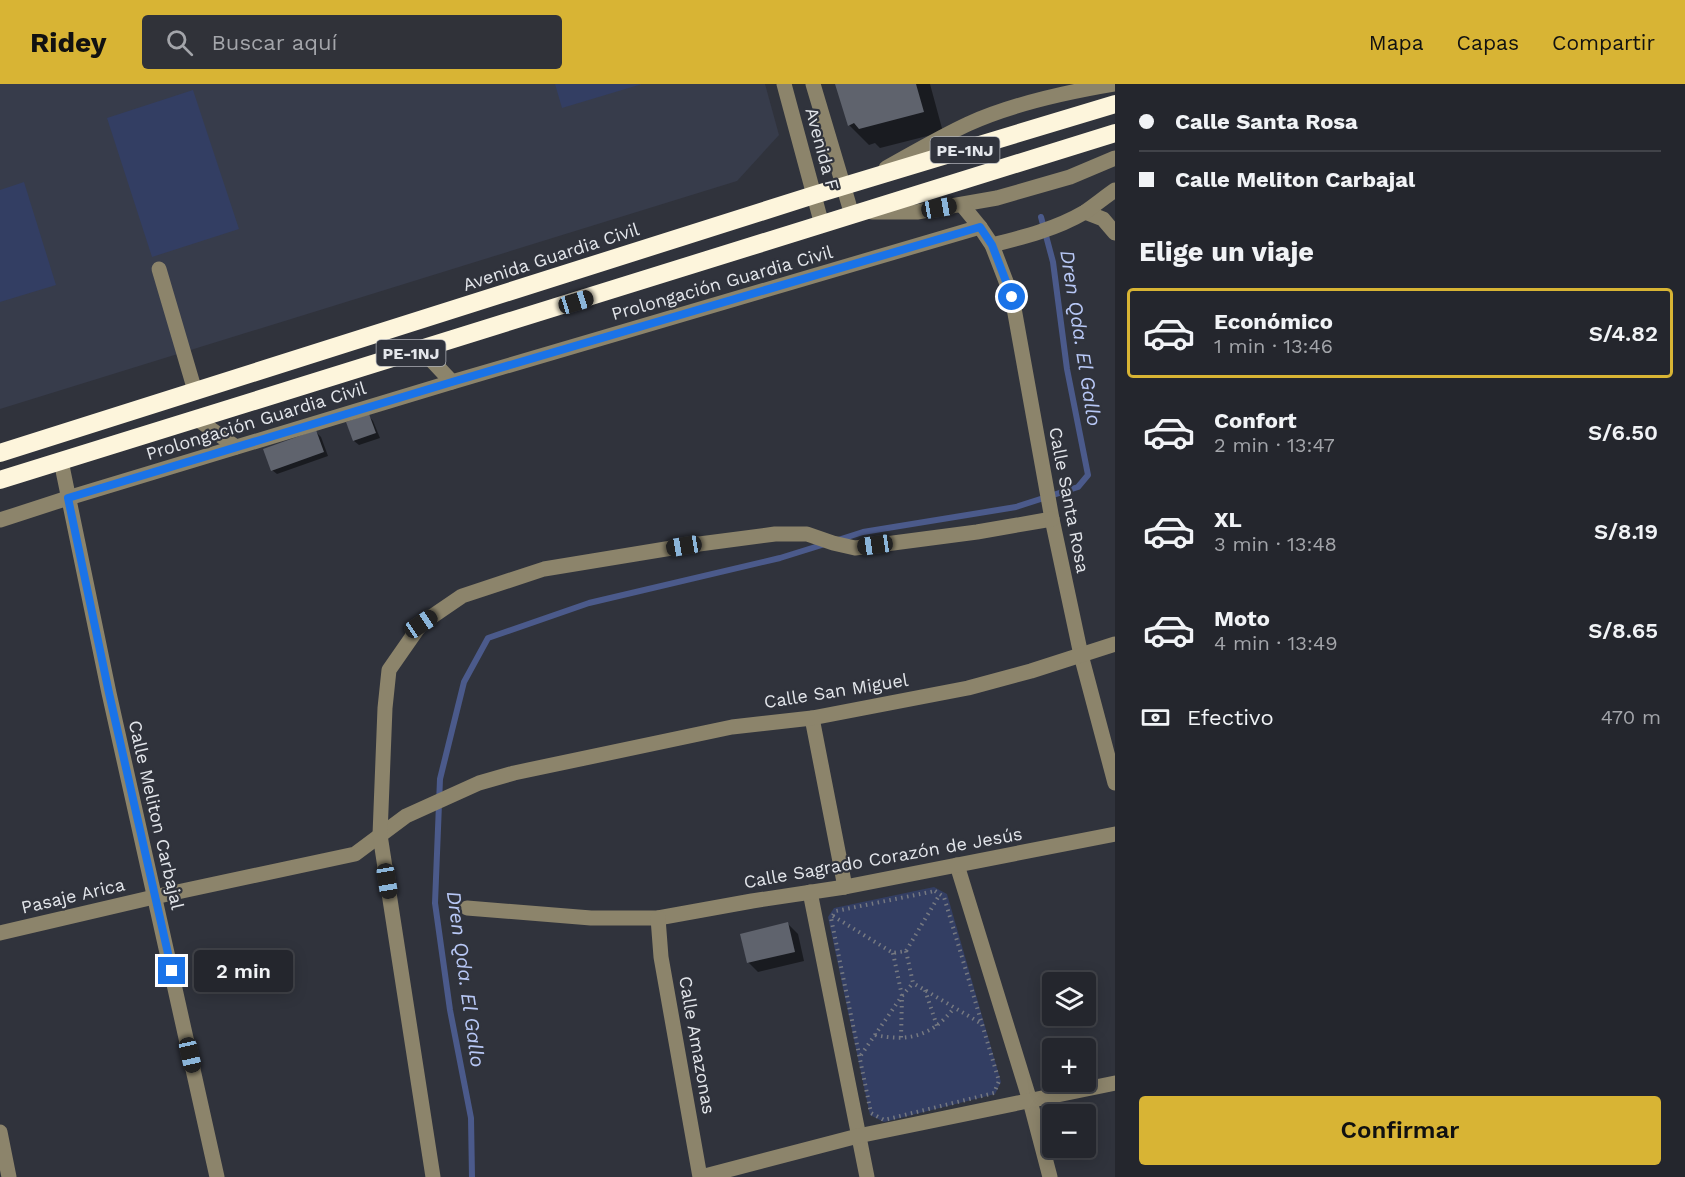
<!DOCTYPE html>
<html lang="es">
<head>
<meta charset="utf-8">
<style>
	body { margin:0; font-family:"Work Sans",sans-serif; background:#303239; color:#f1f3f6; height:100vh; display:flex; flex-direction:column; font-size:22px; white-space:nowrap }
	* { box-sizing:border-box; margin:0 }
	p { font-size:20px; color:#a3a5aa }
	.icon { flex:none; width:33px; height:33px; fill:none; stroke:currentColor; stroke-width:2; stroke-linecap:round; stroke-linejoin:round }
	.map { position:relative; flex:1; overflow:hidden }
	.details { display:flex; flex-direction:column; background:#24262d; width:570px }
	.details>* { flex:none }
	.guide { display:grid; align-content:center; height:132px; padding:0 24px; background:#24262d }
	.tools { position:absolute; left:1042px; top:888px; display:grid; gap:12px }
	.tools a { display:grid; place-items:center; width:54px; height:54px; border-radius:6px; background:#24262d; box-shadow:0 3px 15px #0003,0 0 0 2px #414349; font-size:30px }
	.end { position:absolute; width:27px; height:27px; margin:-14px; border:8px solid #1a73e8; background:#fff; box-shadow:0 0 0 3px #fff }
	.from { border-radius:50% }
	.bubble { position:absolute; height:42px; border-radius:6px; background:#24262d; box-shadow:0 3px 15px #0003,0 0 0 2px #414349; font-size:20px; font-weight:600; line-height:42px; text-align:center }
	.car { position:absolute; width:18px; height:36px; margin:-18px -9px; border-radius:8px; box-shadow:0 0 4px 2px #0007; background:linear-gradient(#222 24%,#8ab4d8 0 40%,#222 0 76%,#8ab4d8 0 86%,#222 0) }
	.guide b { display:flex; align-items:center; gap:21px; height:57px; font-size:22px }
	.guide b+b { border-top:2px solid #414349 }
	.guide i { width:15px; height:15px; background:#f1f3f6 }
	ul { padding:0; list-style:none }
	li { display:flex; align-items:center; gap:18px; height:90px; margin:0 12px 9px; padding:0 12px; border:3px solid transparent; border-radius:6px }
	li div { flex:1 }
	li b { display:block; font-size:22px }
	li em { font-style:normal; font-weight:600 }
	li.active { border-color:#d8b434 }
	li>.icon { width:54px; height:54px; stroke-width:1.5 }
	h2 { padding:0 24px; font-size:27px; line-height:72px }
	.pay { display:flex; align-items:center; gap:15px; height:66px; padding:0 24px; font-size:22px }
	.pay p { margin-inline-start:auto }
	.button { display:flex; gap:12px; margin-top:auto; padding:12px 24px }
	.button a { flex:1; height:69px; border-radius:6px; background:#d8b434; color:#111; font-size:24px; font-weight:600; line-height:69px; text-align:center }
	header { display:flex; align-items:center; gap:36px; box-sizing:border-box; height:84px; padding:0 30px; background:#d8b434; color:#111 }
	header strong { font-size:28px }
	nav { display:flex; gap:33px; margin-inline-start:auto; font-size:21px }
	.search { width:420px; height:54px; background:#303239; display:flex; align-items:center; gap:15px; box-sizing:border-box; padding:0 21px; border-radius:6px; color:#a3a5aa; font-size:22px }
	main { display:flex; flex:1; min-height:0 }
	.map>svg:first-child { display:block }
	.built { fill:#373c4b }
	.green { fill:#333e63 }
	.shadow { fill:#0007 }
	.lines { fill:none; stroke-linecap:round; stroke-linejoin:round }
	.stream { stroke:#4b5a8b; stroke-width:6 }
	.building { fill:#5f636d }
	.path { stroke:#767981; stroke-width:4; stroke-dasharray:1.5 4.5; stroke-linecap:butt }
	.minor { stroke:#8c846b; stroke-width:15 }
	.highway { stroke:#fdf5dc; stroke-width:18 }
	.route { stroke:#1a73e8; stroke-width:8 }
	.labels { text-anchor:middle; stroke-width:4.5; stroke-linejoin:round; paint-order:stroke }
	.shield { fill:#30333c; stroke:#adb0b6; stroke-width:1.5 }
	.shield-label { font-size:16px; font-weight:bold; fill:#e3e6eb }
	.street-label { font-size:18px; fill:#e3e6eb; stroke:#30333c }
	.water-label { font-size:20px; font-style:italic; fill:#b8c8f6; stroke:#30333c }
</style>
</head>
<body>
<header>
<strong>Ridey</strong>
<div class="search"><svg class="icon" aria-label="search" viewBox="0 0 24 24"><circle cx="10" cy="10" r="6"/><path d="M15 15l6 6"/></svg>Buscar aquí</div>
<nav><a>Mapa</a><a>Capas</a><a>Compartir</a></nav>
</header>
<main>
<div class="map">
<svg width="1115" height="1093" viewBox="0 0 1115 1093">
	<rect width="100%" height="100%" fill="#30333c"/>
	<polygon class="built" points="0,0 765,0 779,51 737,97 0,325"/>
	<g class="green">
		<polygon points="555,0 642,0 562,24"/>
		<polygon points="193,6 239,145 152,173 107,34"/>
		<polygon points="24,98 56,201 0,218 0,106"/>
		<polygon points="934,803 947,810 1001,998 995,1010 884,1038 870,1031 828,833 834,824"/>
	</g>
	<g class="shadow">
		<polygon points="837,0 930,0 943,48 880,64 875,59 869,61 849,41"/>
		<polygon points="369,332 373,337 380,354 359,361 354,357"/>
		<polygon points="316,348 321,353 328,372 277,390 272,386"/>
		<polygon points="788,840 798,850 804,877 758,888 748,878"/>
	</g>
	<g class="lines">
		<g class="stream">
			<polyline points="838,456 863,448 1016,423 1078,403 1088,391 1067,285 1053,178 1041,133"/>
			<polyline points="472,1093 471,1034 450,926 435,819 440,695 464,598 488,554 589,519 780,474 825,460"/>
		</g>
	</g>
	<g class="building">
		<polygon points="835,0 916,0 924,28 859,45 854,39 848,42"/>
		<polygon points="369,330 376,349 353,357 346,338"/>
		<polygon points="316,346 324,368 271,387 263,365"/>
		<polygon points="788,838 795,868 747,879 740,850"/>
	</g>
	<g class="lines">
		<g class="path">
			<polygon points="935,807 944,813 999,997 994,1009 884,1036 871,1029 831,834 836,827"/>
			<polyline points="833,832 893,869 906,867 940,810"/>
			<polyline points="906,867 913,899 982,940"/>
			<polyline points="893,869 902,912 901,954"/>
			<polyline points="925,906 937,942"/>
			<path d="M875 951C909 958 932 952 954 924"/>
			<polyline points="861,971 902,912 913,899"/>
		</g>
		<g class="minor">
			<polyline points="784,0 822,141"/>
			<polyline points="813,0 852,131"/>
			<path d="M886 84C913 69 940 53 968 40 1012 20 1067 8 1115 0"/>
			<polyline points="872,128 917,128 997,114 1070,93 1115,74"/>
			<polyline points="1085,128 1103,135 1115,149"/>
			<polyline points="980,143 992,161 1012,213 1052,435 1081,571 1115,699"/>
			<path d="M992 161C1024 153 1056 145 1085 128 1095 121 1105 113 1115 106"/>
			<polyline points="159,185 195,307"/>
			<polyline points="421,265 452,298"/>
			<polyline points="197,335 236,363"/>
			<polyline points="61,377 109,609 217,1093"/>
			<polyline points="0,436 68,414 452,298 980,143 962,121"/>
			<polyline points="812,634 845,803"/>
			<polyline points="957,781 1030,1017 1050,1093"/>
			<polyline points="810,808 867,1093"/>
			<polyline points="467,824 591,834 658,834 752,817 845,803 1115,750"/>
			<polyline points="658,834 661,873 700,1093"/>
			<polyline points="0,849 154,813 355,770 406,732 479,699 514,689 732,643 812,634 968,604 1031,587 1115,560"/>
			<polyline points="0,1048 9,1093"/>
			<polyline points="433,1093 380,751 385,624 389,586 421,540 462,512 544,485 684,462 775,450 807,450 833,459 855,464 977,448 1052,435"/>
			<polyline points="701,1093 858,1052 1115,999"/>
		</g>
		<g class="highway">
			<polyline points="0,369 814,111 1115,20"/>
			<polyline points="0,396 1115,49"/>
		</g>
	</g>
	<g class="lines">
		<polyline class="route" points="172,887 109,609 68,414 452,298 980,143 992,161 1012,213"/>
	</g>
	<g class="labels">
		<g class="shield">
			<rect x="930.5" y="53" width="69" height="26" rx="4.5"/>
			<rect x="376.5" y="256" width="69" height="26" rx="4.5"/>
		</g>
		<g class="shield-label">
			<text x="965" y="72">PE-1NJ</text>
			<text x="411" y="275">PE-1NJ</text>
		</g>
		<g class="street-label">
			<text transform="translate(822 65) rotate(75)" y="6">Avenida F</text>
			<text transform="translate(551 173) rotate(-18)" y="6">Avenida Guardia Civil</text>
			<text transform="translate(722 199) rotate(-16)" y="6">Prolongación Guardia Civil</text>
			<text transform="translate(256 337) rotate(-17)" y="6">Prolongación Guardia Civil</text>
			<text transform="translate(1069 416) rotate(79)" y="6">Calle Santa Rosa</text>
			<text transform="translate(836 607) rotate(-9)" y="6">Calle San Miguel</text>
			<text transform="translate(156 731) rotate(77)" y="6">Calle Meliton Carbajal</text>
			<text transform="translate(883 774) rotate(-10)" y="6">Calle Sagrado Corazón de Jesús</text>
			<text transform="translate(73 812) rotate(-13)" y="6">Pasaje Arica</text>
			<text transform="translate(697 961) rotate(80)" y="6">Calle Amazonas</text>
		</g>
		<g class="water-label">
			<text transform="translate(1081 254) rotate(81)" y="7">Dren Qda. El Gallo</text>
			<text transform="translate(466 895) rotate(82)" y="7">Dren Qda. El Gallo</text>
		</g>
	</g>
</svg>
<div class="tools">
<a><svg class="icon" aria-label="layers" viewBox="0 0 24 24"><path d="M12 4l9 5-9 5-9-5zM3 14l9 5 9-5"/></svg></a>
<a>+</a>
<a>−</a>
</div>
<i class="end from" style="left:1012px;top:213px"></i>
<i class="end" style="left:172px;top:887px"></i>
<div class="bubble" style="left:194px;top:866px;width:99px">2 min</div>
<i class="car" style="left:939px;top:124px;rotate:80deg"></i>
<i class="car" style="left:576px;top:218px;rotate:73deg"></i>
<i class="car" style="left:875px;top:461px;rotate:262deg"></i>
<i class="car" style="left:684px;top:462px;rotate:261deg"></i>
<i class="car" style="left:421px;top:540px;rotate:56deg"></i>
<i class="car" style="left:387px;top:797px;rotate:171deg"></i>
<i class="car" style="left:190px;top:971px;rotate:167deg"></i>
</div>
<section class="details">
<div class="guide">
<b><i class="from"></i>Calle Santa Rosa</b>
<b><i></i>Calle Meliton Carbajal</b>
</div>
<h2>Elige un viaje</h2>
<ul>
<li class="active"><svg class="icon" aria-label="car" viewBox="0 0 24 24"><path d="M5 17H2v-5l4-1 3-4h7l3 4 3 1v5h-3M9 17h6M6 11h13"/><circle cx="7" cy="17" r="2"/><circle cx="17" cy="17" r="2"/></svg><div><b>Económico</b><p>1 min · 13:46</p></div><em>S/4.82</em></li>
<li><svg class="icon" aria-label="car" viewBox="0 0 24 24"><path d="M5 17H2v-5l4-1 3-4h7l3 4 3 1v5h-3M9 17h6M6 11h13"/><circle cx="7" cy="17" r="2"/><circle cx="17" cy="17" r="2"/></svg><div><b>Confort</b><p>2 min · 13:47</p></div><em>S/6.50</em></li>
<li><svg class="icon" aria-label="car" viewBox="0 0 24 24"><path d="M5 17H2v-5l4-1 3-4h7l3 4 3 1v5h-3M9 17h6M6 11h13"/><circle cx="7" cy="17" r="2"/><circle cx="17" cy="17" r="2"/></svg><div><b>XL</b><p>3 min · 13:48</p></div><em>S/8.19</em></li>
<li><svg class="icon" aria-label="car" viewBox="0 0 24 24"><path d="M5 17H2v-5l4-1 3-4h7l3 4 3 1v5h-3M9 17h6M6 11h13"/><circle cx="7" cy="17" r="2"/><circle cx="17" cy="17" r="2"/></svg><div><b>Moto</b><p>4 min · 13:49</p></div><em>S/8.65</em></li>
</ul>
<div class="pay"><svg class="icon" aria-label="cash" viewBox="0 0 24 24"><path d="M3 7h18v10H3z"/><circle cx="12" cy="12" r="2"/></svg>Efectivo<p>470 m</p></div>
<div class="button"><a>Confirmar</a></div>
</section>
</main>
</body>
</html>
